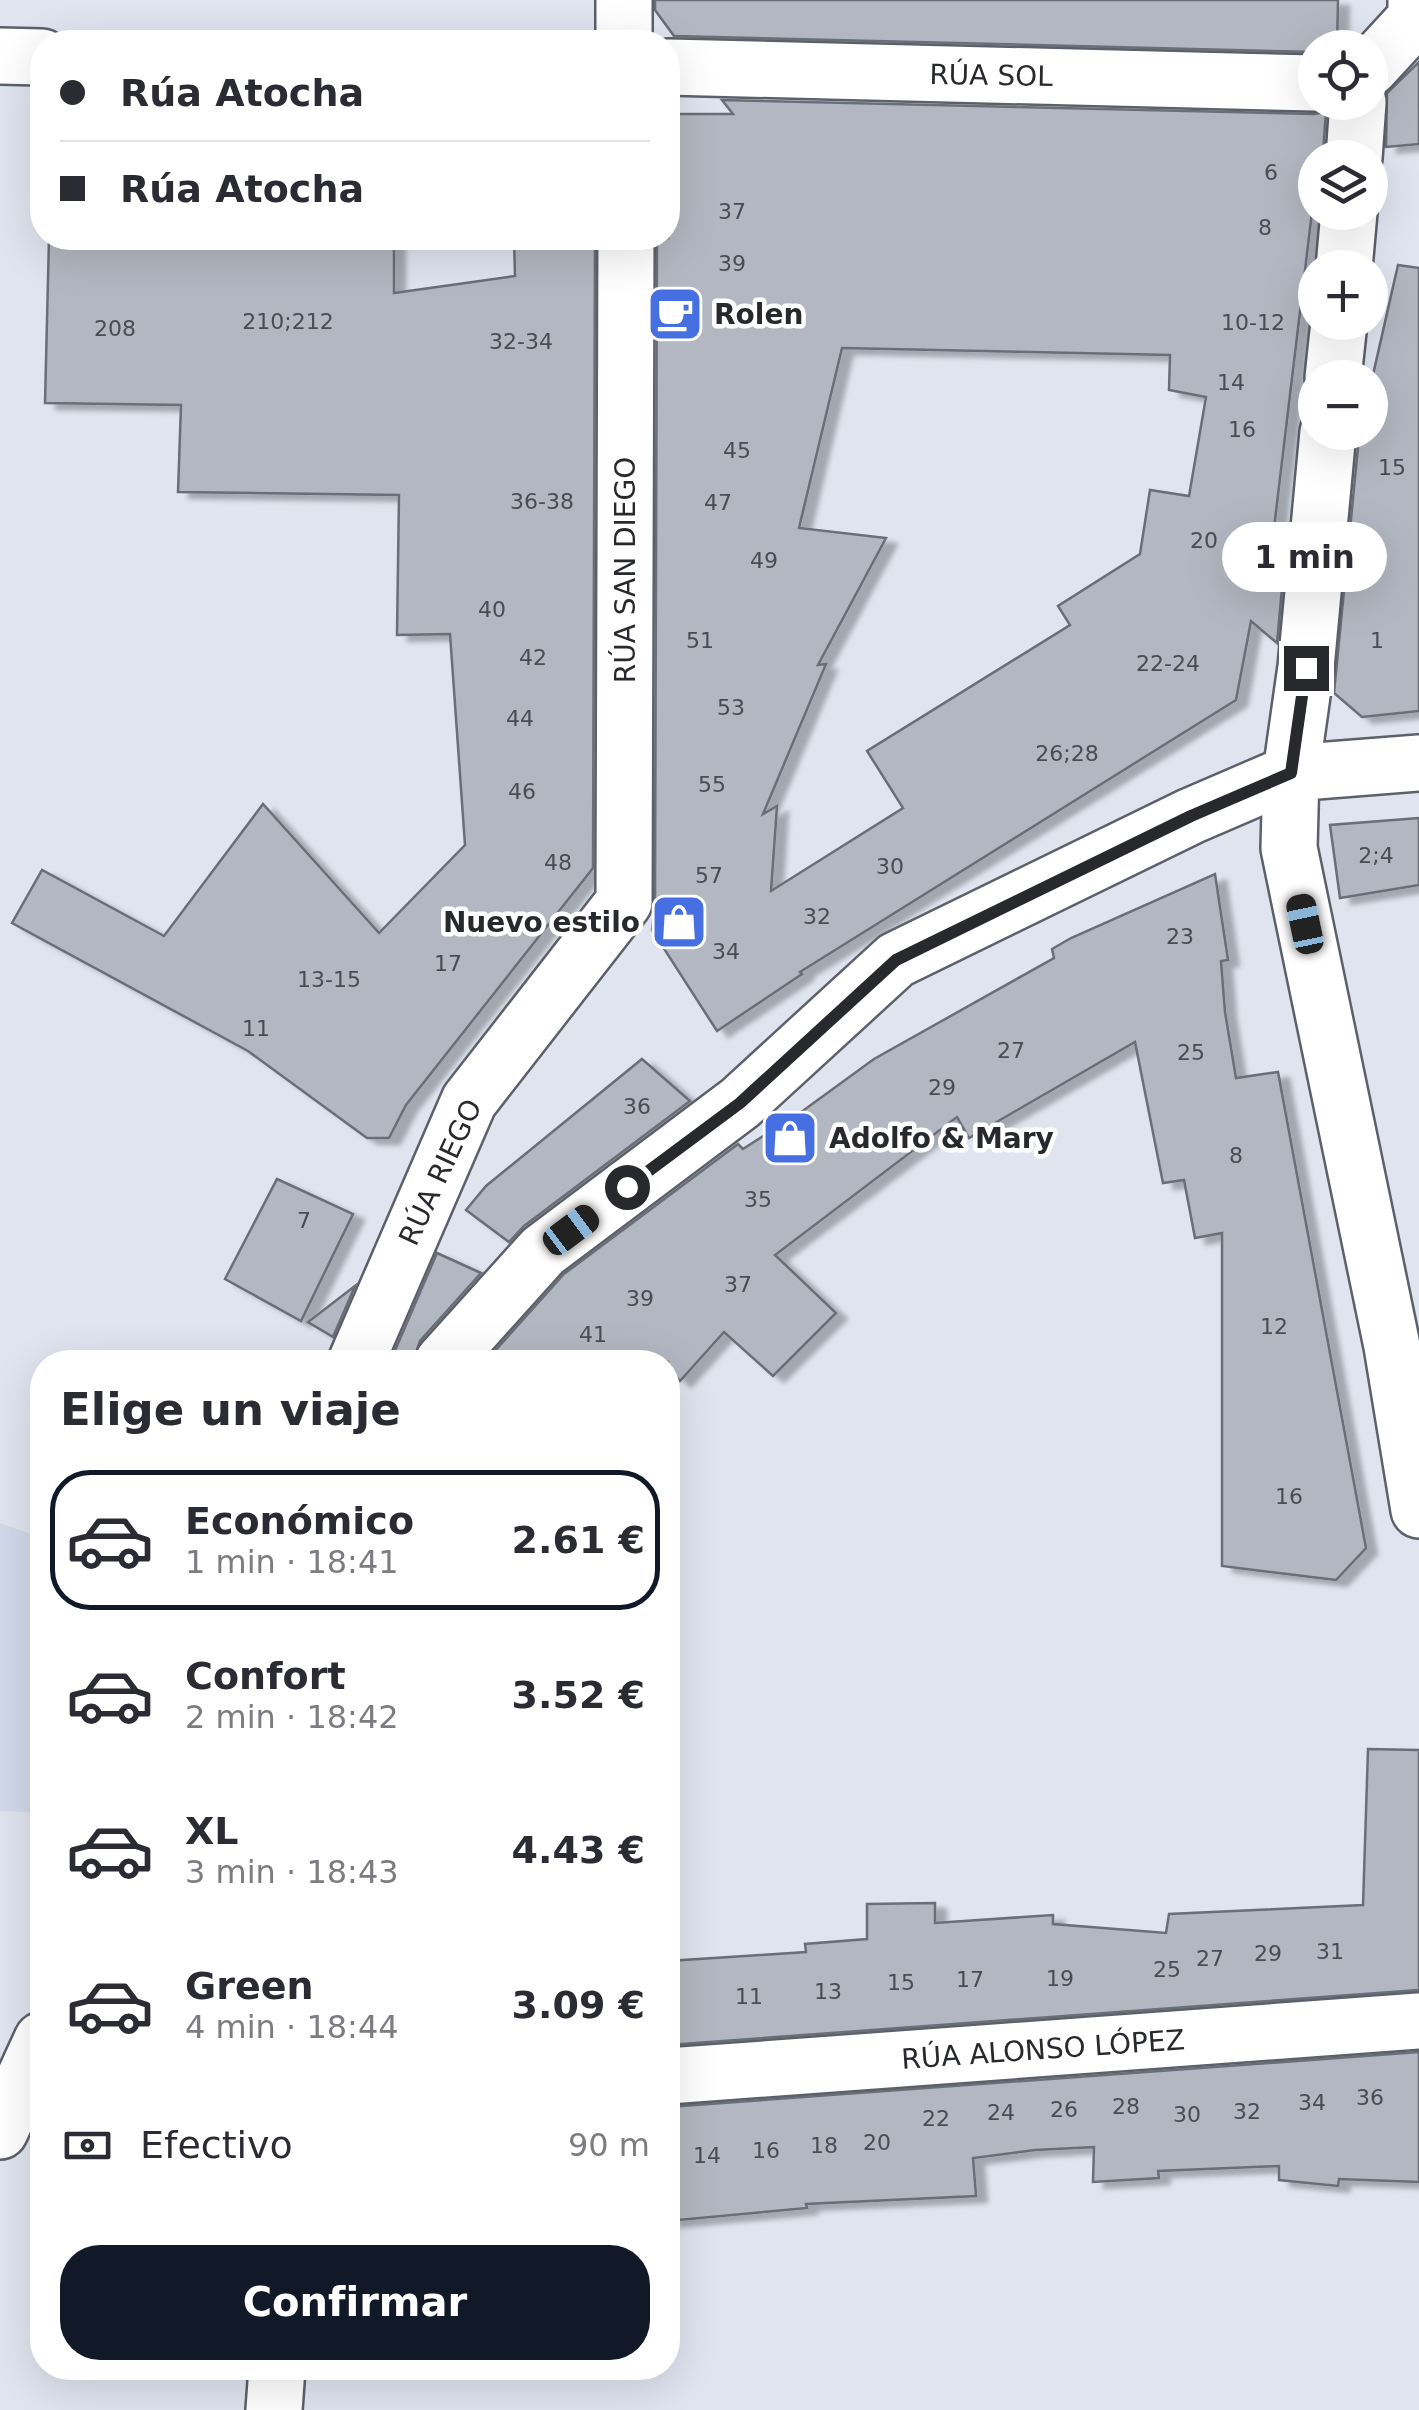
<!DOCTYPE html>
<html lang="es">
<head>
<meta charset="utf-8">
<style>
	body { margin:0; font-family:"DejaVu Sans",sans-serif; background:#f7f7f7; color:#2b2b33; height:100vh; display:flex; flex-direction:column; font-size:38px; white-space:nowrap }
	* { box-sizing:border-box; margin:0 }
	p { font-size:32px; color:#7c7c81 }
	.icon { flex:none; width:55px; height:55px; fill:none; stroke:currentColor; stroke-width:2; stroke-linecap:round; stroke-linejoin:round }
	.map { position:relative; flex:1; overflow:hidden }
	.panel { position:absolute; left:30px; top:1350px; width:650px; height:1030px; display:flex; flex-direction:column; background:#fff; border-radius:40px; box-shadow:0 10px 40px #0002 }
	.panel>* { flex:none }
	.top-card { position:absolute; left:30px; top:30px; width:650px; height:220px; border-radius:40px; box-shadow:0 10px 40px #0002; display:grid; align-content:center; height:220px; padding:0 30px; background:#fff }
	.buttons { position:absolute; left:1298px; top:30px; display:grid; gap:20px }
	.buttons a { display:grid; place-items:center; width:90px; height:90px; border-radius:50%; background:#fff; box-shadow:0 10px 40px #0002; font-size:50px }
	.end { position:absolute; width:45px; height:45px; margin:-22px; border:12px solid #27292d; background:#fff; box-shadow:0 0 0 5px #fff }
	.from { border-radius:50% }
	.bubble { position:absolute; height:70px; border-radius:35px; background:#fff; box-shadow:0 10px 40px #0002; font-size:32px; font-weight:700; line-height:70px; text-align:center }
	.car { position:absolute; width:30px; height:60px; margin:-30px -15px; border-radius:12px; box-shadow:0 0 8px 2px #0007; background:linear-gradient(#222 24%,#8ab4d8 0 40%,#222 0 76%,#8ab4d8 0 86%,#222 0) }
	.top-card b { display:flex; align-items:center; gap:35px; height:95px; font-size:38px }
	.top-card b+b { border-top:2px solid #e1e1e2 }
	.top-card i { width:25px; height:25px; background:#2b2b33 }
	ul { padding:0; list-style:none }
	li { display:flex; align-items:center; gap:30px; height:140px; margin:0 20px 15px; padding:0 10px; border:5px solid transparent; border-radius:40px }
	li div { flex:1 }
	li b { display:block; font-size:38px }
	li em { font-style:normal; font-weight:700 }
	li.on { border-color:#111827 }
	li>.icon { width:90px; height:90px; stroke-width:1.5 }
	h2 { padding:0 30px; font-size:45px; line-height:120px }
	.pay { display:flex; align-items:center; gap:25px; height:110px; padding:0 30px; font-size:38px }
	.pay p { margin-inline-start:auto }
	.cta { display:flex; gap:20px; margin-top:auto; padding:20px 30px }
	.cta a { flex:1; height:115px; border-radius:40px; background:#111827; color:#fff; font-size:40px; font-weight:700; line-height:115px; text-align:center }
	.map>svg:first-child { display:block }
	.built { fill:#d1d8ea }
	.building { fill:#b2b7c1; stroke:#6a6e77; stroke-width:2.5; fill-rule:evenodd; filter:url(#shadow) }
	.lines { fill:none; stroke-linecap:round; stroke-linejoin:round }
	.street-casing { stroke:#5c606a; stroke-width:60 }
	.street { stroke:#fff; stroke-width:55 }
	.route { stroke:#27292d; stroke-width:12 }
	.labels { text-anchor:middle; stroke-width:9; stroke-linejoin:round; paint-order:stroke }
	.number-label { font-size:22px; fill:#4a4c52 }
	.street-label { font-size:28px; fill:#27292d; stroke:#fff }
	.poi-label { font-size:28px; font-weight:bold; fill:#27292d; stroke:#fff; text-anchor:start }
</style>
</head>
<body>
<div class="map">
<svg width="1419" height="2410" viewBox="0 0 1419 2410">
	<defs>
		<filter id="shadow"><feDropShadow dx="11" dy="6" stdDeviation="2.5" flood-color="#0004"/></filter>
	</defs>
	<rect width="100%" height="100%" fill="#dfe4ef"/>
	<polygon class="built" points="0,1523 42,1538 42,1813 0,1811"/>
	<g class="building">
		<polygon points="655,0 1338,0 1337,48 1315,48 1315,52 674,36 655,10"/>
		<polygon points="1419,62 1419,144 1386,147 1387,93"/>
		<path d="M722 100 1314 114 1326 112 1323 153 1315 158V187L1271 553 1285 555 1277 643 1251 621 1236 700 800 972 802 974 717 1031 652 930 655 902 657 238H668V114H733ZM842 348 1170 355 1169 390 1206 397 1189 496 1150 490 1140 554 1058 606 1070 625 867 751 903 808 771 891 777 806 763 814 826 664 818 665 886 538 799 528Z"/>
		<polygon points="49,238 394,238 394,293 515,276 514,238 595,238 593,868 406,1105 389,1138 367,1138 248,1051 12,923 42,870 164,936 263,804 379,933 465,845 450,634 397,635 399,495 178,492 181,405 45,403"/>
		<polygon points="1398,265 1419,268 1419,711 1362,717 1334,693 1359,437 1360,432 1370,432 1370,388"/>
		<polygon points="1419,818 1419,885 1340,898 1330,825"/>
		<polygon points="1215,874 1228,960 1221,961 1225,1012 1236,1078 1278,1072 1366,1548 1336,1580 1222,1566 1222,1233 1195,1238 1184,1180 1163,1183 1135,1042 969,1138 957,1117 775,1255 836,1313 773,1376 724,1332 680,1381 668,1369 668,1362 485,1362 564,1274 738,1144 743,1149 804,1110 874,1059 1054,958 1052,949 1071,938"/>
		<polygon points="642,1059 690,1101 524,1226 509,1242 466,1210 486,1186"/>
		<polygon points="277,1179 353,1214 301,1321 225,1279"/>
		<polygon points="437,1253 481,1273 420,1341 413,1362 390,1362"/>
		<polygon points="355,1286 333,1337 308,1322"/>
		<polygon points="1368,1749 1419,1750 1419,1990 668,2045 668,1961 806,1952 805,1944 867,1939 867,1904 935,1903 935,1923 1053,1915 1053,1924 1166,1933 1169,1914 1363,1905"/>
		<polygon points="1419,2052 1419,2182 1339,2179 1338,2186 1279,2180 1279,2166 1158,2171 1159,2178 1093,2182 1094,2147 1035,2150 973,2158 976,2196 806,2204 807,2208 668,2221 668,2107"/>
	</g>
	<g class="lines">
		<g class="street-casing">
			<g id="street">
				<polyline points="624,42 624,0"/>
				<polyline points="0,56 42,57"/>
				<polyline points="668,67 1315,83"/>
				<polyline points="1370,68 1416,18 1416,0"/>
				<polyline points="1354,158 1358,102"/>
				<polyline points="1344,268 1349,212"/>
				<polyline points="1333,378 1339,322"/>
				<polyline points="1419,763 1291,773 1289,848 1392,1346 1419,1510"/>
				<polyline points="356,1362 469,1101 624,902 626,238"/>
				<polyline points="443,1362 543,1251 740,1103 896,960 1191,816 1291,773 1306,667 1328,432"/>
				<polyline points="668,2076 1419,2021"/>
				<polyline points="0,2131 42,2040"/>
				<polyline points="274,2410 277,2368"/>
			</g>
		</g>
		<use href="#street" class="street"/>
	</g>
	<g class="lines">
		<polyline class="route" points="627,1187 740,1103 896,960 1191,816 1291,773 1306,668"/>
	</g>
	<defs>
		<g id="cafe-square" transform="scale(2.875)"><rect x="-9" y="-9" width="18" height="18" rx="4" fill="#466fe1" stroke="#fff"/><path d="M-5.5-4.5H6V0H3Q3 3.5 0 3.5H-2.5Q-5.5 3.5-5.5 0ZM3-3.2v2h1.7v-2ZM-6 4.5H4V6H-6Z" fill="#fff"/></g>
		<g id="shop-square" transform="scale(2.875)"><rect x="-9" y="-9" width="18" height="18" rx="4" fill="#466fe1" stroke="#fff"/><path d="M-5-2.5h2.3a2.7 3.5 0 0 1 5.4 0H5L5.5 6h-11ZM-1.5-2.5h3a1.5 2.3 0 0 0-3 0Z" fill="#fff"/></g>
	</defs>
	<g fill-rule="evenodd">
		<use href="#cafe-square" x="675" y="314"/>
		<use href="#shop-square" x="679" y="922"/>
		<use href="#shop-square" x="790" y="1138"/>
	</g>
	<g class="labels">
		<g class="number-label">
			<text x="1271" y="180">6</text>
			<text x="732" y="219">37</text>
			<text x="1265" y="235">8</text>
			<text x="732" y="271">39</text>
			<text x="288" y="329">210;212</text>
			<text x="1253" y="330">10-12</text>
			<text x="115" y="336">208</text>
			<text x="521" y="349">32-34</text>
			<text x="1231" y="390">14</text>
			<text x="1242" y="437">16</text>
			<text x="737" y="458">45</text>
			<text x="1392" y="475">15</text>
			<text x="542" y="509">36-38</text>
			<text x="718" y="510">47</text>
			<text x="1204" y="548">20</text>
			<text x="764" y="568">49</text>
			<text x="492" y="617">40</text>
			<text x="700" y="648">51</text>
			<text x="1377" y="648">1</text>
			<text x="533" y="665">42</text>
			<text x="1168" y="671">22-24</text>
			<text x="731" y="715">53</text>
			<text x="520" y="726">44</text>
			<text x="1067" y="761">26;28</text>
			<text x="712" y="792">55</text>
			<text x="522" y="799">46</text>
			<text x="1376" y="863">2;4</text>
			<text x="558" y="870">48</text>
			<text x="890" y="874">30</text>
			<text x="709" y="883">57</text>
			<text x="817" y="924">32</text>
			<text x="1180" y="944">23</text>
			<text x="726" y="959">34</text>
			<text x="448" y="971">17</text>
			<text x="329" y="987">13-15</text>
			<text x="256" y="1036">11</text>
			<text x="1011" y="1058">27</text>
			<text x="1191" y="1060">25</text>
			<text x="942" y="1095">29</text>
			<text x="637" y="1114">36</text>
			<text x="1236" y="1163">8</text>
			<text x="758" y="1207">35</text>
			<text x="304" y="1228">7</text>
			<text x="738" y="1292">37</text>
			<text x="640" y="1306">39</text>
			<text x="1274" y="1334">12</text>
			<text x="593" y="1342">41</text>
			<text x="1289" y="1504">16</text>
			<text x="1330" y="1959">31</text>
			<text x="1268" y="1961">29</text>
			<text x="1210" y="1966">27</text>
			<text x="1167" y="1977">25</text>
			<text x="1060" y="1986">19</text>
			<text x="970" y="1987">17</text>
			<text x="901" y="1990">15</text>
			<text x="828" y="1999">13</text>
			<text x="749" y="2004">11</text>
			<text x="1370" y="2105">36</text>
			<text x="1312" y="2110">34</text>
			<text x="1126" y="2114">28</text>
			<text x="1064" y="2117">26</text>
			<text x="1247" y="2119">32</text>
			<text x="1001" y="2120">24</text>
			<text x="1187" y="2122">30</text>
			<text x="936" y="2126">22</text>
			<text x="877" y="2150">20</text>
			<text x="824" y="2153">18</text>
			<text x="766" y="2158">16</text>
			<text x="707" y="2163">14</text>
		</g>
		<g class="street-label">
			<text transform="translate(991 75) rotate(1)" y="10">RÚA SOL</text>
			<text transform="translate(625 570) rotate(-90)" y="10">RÚA SAN DIEGO</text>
			<text transform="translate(440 1172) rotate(-65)" y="10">RÚA RIEGO</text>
			<text transform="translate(1043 2049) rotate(-4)" y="10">RÚA ALONSO LÓPEZ</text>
		</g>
		<g class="poi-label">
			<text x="714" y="324">Rolen</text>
			<text x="640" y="932" text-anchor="end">Nuevo estilo</text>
			<text x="829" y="1148">Adolfo &amp; Mary</text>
		</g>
	</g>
</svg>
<div class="buttons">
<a><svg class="icon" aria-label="locate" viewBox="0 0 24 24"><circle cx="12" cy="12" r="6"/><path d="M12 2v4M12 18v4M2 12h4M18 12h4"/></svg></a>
<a><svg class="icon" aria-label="layers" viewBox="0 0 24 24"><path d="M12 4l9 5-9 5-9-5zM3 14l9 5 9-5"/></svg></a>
<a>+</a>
<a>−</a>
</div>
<i class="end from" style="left:627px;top:1187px"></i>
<i class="end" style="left:1306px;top:668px"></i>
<div class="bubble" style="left:1222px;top:522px;width:165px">1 min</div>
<i class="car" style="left:1305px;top:924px;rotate:348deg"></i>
<i class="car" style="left:571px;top:1230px;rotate:53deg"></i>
<div class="top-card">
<b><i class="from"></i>Rúa Atocha</b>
<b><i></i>Rúa Atocha</b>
</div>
<section class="panel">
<h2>Elige un viaje</h2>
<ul>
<li class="on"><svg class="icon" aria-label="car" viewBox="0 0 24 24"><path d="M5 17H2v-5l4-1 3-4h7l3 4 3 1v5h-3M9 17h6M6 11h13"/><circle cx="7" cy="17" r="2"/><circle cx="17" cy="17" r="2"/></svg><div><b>Económico</b><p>1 min · 18:41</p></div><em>2.61 €</em></li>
<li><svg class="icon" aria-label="car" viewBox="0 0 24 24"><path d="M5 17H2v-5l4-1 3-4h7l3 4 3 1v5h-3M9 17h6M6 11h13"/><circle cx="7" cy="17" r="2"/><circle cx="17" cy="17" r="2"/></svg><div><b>Confort</b><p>2 min · 18:42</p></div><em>3.52 €</em></li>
<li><svg class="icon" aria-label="car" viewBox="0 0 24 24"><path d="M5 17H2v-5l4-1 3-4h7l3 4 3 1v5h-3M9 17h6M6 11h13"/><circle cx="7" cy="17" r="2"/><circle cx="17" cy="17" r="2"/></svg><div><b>XL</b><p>3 min · 18:43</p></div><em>4.43 €</em></li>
<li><svg class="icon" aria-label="car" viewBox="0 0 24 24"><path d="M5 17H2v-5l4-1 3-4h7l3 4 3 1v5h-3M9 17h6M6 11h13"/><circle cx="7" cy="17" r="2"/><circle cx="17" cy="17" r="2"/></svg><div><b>Green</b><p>4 min · 18:44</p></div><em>3.09 €</em></li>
</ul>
<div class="pay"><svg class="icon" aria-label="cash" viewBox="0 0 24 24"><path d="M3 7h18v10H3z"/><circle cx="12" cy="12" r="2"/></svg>Efectivo<p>90 m</p></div>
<div class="cta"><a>Confirmar</a></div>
</section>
</div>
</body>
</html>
